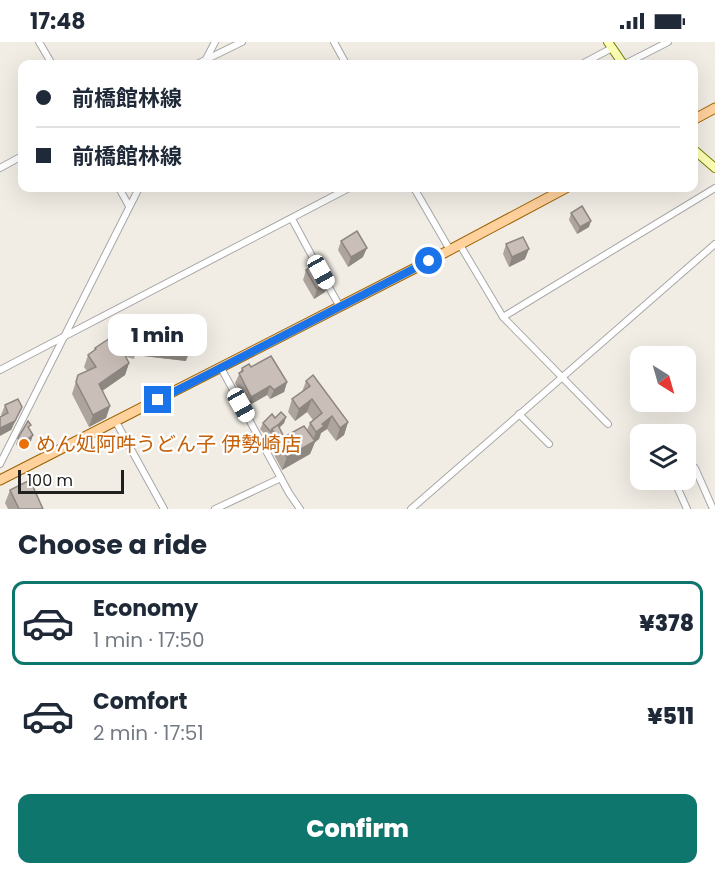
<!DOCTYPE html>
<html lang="en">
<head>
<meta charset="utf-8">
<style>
	body { margin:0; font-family:Poppins,"Noto Sans JP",sans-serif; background:#f2f2f3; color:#1f2937; height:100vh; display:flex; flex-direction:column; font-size:22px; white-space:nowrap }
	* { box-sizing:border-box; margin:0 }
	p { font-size:20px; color:#747a83 }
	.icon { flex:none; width:33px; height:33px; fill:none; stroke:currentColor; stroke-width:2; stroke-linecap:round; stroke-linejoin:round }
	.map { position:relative; height:467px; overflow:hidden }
	.side { display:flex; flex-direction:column; background:#fff; flex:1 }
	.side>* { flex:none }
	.guide { position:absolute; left:18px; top:18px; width:680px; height:132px; border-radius:12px; box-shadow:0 6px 24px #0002; display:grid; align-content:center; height:132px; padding:0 18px; background:#fff }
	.needle { width:39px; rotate:143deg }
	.buttons { position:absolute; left:630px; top:304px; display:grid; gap:12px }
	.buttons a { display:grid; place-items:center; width:66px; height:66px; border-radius:12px; background:#fff; box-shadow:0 6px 24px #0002; font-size:30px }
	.scale { position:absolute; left:18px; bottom:15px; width:106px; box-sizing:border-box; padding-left:6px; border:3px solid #202020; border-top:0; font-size:16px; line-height:21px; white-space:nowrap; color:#202020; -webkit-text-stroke:4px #fff; paint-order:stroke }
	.end { position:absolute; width:27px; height:27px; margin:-14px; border:8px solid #1a73e8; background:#fff; box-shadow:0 0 0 3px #fff }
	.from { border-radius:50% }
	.bubble { position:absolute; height:42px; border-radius:12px; background:#fff; box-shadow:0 6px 24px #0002; font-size:20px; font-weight:800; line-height:42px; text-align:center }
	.car { position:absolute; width:18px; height:36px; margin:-18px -9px; border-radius:8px; box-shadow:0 0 4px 2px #0007; background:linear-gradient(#fff 24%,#345 0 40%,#fff 0 76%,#345 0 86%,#fff 0) }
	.guide b { display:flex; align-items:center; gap:21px; height:57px; font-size:22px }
	.guide b+b { border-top:2px solid #e0e1e3 }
	.guide i { width:15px; height:15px; background:#1f2937 }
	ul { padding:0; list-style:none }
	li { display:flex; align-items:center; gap:18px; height:84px; margin:0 12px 9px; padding:0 6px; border:3px solid transparent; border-radius:12px }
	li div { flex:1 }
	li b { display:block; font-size:22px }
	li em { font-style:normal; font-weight:800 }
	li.current { border-color:#0f766e }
	li>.icon { width:54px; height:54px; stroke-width:1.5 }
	h2 { padding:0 18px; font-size:27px; line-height:72px }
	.cta { display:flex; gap:12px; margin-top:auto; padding:12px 18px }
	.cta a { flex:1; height:69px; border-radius:12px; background:#0f766e; color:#fff; font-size:24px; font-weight:800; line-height:69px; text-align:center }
	.status { display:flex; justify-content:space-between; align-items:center; height:42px; padding:0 30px; background:#fff; direction:ltr }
	.status svg { height:16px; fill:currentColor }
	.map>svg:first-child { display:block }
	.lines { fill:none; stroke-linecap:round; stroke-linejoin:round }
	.minor-casing { stroke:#a7a7a7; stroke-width:8 }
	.secondary-casing { stroke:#757e00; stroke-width:10 }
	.primary-casing { stroke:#9c6200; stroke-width:11 }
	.minor { stroke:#fff; stroke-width:6 }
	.secondary { stroke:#feffb6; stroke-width:8 }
	.primary { stroke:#ffd19d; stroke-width:9 }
	.wall { fill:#aea49e }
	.shaded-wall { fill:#8d8681 }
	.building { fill:#cabfb8; stroke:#8d8681; stroke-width:1.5 }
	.route { stroke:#1a73e8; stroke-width:8 }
	.food-dot { fill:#e8710a; stroke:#fff; stroke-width:2 }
	.labels { text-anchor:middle; stroke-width:4.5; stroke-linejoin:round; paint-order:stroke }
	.food-label { font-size:20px; fill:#c56008; stroke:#fff; text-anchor:start }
</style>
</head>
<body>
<div class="status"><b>17:48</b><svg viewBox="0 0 49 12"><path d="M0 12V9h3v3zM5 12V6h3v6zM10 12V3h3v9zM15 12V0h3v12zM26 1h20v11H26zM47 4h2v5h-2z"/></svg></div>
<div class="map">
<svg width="715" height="467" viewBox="0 0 715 467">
	<rect width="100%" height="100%" fill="#f1ede5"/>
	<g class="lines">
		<g class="minor-casing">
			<g id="minor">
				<polyline points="39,0 52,22"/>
				<polyline points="334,0 346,22"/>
				<polyline points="205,19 215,0"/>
				<polyline points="197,22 242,0"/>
				<polyline points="582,22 612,6"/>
				<polyline points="625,22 668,0"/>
				<polyline points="0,126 22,114"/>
				<polyline points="119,146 129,164"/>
				<polyline points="414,146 450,208"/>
				<polyline points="292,177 320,229"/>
				<polyline points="460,203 503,275 608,382"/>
				<polyline points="325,238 340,265"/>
				<polyline points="503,275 715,146"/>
				<polyline points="221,326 289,451 300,467"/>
				<polyline points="0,328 349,146"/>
				<polyline points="519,372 549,402"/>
				<polyline points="116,380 164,467"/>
				<polyline points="0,422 139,146"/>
				<polyline points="686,430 695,426 713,467"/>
				<polyline points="674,438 687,467"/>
				<polyline points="215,467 281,436"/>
				<polyline points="411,467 715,202"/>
			</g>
		</g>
		<g class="secondary-casing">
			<g id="secondary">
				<polyline points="608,0 623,22"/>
				<polyline points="693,107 715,126"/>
			</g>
		</g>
		<g class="primary-casing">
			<g id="primary">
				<polyline points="693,78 715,66"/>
				<polyline points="0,438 429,219 566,146"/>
			</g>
		</g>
		<use href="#minor" class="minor"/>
		<use href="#secondary" class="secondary"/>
		<use href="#primary" class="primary"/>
	</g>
	<g class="wall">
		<polygon points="571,171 589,185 577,192 569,178"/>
		<polygon points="341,199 363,215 348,225 338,208"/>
		<polygon points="506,202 525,217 509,225 503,212"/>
		<polygon points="306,228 329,240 325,250 314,257 303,238"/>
		<polygon points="129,286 186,319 135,313 134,317 126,315 129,321 125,333 102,349 110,364 106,376 89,385 72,352 78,333 87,329 84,325 88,313 94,309 95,306 126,294"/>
		<polygon points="242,326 287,340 284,350 270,357 267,353 248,364 235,341"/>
		<polygon points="306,339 348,380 344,393 336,399 327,387 321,391 319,397 315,400 310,412 282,428 267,399 268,396 260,387 263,381 275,376 286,375 284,381 279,386 284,395 307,388 310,381 313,378 307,370 295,379 288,370 292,357 302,350"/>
		<polygon points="5,363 22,365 11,388 1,373"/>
		<polygon points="29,387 31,399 20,408 16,402 18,396"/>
		<polygon points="10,448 43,467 8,467 5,461"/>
	</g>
	<g class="shaded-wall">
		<polygon points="591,179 589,185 577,192 580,185"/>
		<polygon points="367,206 363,215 348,225 351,215"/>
		<polygon points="529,207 525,217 509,225 512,215"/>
		<polygon points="329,240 325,250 314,257 317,247"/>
		<polygon points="139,301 190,308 186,319 135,313"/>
		<polygon points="129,321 125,333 95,354 99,342"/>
		<polygon points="287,340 284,350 270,357 274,348"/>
		<polygon points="270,344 267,353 248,364 251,355"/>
		<polygon points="312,357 307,370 295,379 299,367"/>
		<polygon points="110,364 106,376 89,385 93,373"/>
		<polygon points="22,365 11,388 0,394 0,386"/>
		<polygon points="332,374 327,387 321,391 319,397 315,400 310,412 282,428 287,415 312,401 316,390 322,382"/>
		<polygon points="286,375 284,381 274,391 272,388"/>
		<polygon points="348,380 344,393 336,399 340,386"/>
		<polygon points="33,393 31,399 20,408 22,401"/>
	</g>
	<g class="building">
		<polygon points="582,164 591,179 580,185 571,171"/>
		<polygon points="357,189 367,206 351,215 341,199"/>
		<polygon points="523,195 529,207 512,215 506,202"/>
		<polygon points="318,221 329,240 317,247 306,228"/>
		<polygon points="129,286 192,293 190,308 139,301 138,305 119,302 129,321 99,342 110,364 93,373 76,340 78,333 96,325 88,313 96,307 95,306 122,288 128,296"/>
		<polygon points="271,314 287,340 274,348 270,344 251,355 239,331 243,329 242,326 249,322 251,325"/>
		<polygon points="313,333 348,380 340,386 332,374 322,382 324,384 316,390 310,381 322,371 312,357 299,367 292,357 310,344 306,339"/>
		<polygon points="18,357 22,365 15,379 0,386 0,375 8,371 5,363"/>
		<polygon points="281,370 286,375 278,383 272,387 271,390 263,381 272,372 275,376"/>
		<polygon points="28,379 31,383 28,385 33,393 22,401 18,396"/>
		<polygon points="278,383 284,395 304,384 315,399 287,415 272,387"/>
		<polygon points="30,438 43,467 19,467 10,448"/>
	</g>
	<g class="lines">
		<polyline class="route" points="158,358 429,219"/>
	</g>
	<circle class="food-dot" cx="24" cy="402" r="6"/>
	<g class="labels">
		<g class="food-label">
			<text x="36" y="409">めん処阿吽うどん子 伊勢崎店</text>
		</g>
	</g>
</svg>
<div class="buttons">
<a><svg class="needle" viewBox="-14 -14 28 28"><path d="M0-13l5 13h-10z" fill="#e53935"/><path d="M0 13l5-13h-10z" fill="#747a83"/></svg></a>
<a><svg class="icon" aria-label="layers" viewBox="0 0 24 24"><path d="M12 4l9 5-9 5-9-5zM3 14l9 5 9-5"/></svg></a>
</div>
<div class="scale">100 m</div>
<i class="end from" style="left:429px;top:219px"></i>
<i class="end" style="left:158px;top:358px"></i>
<div class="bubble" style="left:108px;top:272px;width:99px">1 min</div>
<i class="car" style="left:321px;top:230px;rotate:151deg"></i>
<i class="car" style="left:241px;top:363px;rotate:151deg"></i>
<div class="guide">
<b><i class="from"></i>前橋館林線</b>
<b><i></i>前橋館林線</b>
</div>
</div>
<section class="side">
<h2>Choose a ride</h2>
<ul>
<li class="current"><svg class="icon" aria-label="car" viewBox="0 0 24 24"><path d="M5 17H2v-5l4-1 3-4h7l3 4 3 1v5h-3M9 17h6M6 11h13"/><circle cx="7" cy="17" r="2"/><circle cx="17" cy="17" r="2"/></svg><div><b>Economy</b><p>1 min · 17:50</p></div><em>¥378</em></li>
<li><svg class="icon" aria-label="car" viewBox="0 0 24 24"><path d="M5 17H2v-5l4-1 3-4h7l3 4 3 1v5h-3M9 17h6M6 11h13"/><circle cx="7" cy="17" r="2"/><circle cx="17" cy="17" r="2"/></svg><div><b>Comfort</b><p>2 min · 17:51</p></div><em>¥511</em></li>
</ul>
<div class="cta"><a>Confirm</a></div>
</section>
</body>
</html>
